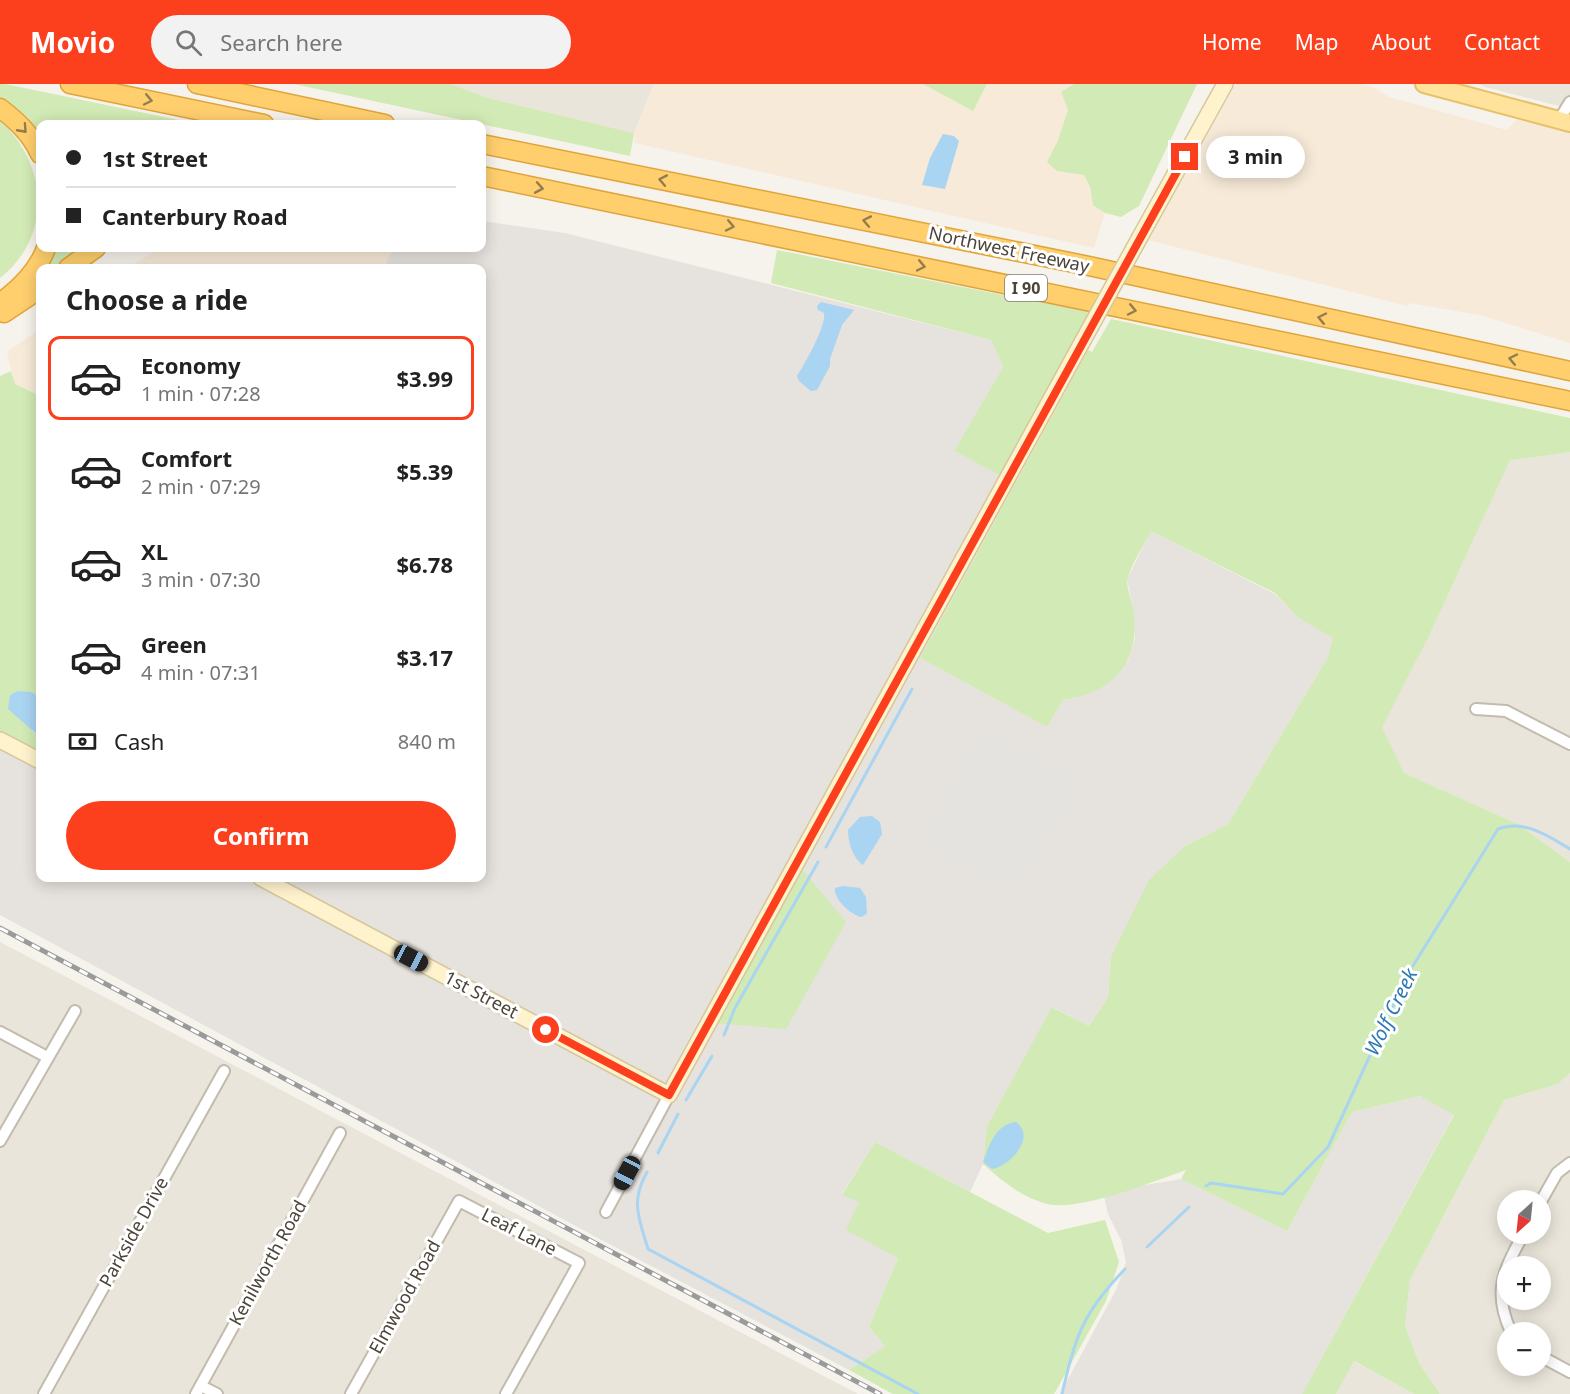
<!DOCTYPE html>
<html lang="en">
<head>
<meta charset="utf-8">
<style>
	body { margin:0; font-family:"Noto Sans",sans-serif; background:#f2f2f2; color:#222; height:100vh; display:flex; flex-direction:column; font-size:22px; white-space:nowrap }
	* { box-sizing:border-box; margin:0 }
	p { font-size:20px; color:#767676 }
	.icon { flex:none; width:33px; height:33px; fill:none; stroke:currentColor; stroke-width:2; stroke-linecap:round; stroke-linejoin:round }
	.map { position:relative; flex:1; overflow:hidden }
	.details { position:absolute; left:36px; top:180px; width:450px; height:618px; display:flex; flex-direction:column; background:#fff; border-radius:12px; box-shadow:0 3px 15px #0003 }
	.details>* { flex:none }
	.hud { position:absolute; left:36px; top:36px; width:450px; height:132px; border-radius:12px; box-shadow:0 3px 15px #0003; display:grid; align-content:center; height:132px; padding:0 30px; background:#fff }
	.needle { width:39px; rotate:207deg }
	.fabs { position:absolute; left:1497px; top:1106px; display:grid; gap:12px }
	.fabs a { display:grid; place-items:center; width:54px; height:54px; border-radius:50%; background:#fff; box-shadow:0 3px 15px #0003; font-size:30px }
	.end { position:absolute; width:27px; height:27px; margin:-14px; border:8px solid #fc3f1d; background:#fff; box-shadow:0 0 0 3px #fff }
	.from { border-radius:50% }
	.bubble { position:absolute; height:42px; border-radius:21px; background:#fff; box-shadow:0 3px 15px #0003; font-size:20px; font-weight:700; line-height:42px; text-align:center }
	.car { position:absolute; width:18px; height:36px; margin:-18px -9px; border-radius:8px; box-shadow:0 0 4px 2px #0007; background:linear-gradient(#222 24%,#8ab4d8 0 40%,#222 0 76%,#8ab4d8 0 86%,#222 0) }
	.hud b { display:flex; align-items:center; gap:21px; height:57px; font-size:22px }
	.hud b+b { border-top:2px solid #e0e0e0 }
	.hud i { width:15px; height:15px; background:#222 }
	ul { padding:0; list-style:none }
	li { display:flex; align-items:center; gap:18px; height:84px; margin:0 12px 9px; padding:0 18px; border:3px solid transparent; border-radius:12px }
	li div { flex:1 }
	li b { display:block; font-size:22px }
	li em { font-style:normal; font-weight:700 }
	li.active { border-color:#fc3f1d }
	li>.icon { width:54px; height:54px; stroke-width:1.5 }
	h2 { padding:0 30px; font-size:27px; line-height:72px }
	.pay { display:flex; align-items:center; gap:15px; height:66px; padding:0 30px; font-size:22px }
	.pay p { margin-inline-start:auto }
	.button { display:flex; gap:12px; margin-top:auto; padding:12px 30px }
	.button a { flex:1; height:69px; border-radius:36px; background:#fc3f1d; color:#fff; font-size:24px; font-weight:700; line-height:69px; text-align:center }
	header { display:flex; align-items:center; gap:36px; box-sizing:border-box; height:84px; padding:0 30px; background:#fc3f1d; color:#fff }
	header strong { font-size:28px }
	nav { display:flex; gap:33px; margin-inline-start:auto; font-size:21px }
	.search { width:420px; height:54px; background:#f2f2f2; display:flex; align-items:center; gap:15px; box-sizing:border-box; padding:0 21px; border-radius:33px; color:#767676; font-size:22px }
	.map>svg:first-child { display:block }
	.residential { fill:#eae5da; fill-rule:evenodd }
	.commercial { fill:#f7ead8 }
	.industrial { fill:#e6e2dd }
	.green { fill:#d2eab5 }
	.parking { fill:#e5e3e0 }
	.water { fill:#a9d4f2 }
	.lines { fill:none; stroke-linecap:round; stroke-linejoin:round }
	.stream { stroke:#a9d4f2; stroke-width:3 }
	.street-casing { stroke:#c2bbae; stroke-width:14 }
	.secondary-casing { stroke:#d6c79b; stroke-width:18 }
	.primary-casing { stroke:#e6c16a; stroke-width:20 }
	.highway-casing { stroke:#e0a43c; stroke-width:21 }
	.street { stroke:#fff; stroke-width:10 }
	.secondary { stroke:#fff3cd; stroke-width:15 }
	.primary { stroke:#ffe39c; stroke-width:16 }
	.highway { stroke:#ffcf6e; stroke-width:18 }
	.rail-casing { stroke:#9a9a9a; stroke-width:5 }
	.rail { stroke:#fff; stroke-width:3; stroke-dasharray:9; stroke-linecap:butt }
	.secondary-bridge-casing { stroke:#d6c79b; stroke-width:18; stroke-linecap:butt }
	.secondary-bridge { stroke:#fff3cd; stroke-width:15 }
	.oneway { stroke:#937c4e }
	.route { stroke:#fc3f1d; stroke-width:8 }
	.labels { text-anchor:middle; stroke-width:6; stroke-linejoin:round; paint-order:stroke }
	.shield { fill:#fff; stroke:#817c74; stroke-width:1.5 }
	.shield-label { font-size:16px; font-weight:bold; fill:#4b4439 }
	.street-label { font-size:18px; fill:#4b4439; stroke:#fff }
	.water-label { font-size:20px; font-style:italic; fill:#2e7ab2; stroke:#fff }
</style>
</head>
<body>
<header>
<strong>Movio</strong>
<div class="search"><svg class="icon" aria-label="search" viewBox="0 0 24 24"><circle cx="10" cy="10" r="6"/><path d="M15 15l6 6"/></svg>Search here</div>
<nav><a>Home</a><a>Map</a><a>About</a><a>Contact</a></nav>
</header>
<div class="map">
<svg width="1570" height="1310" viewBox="0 0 1570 1310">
	<rect width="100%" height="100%" fill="#f6f3ec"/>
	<g class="residential">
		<polygon points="451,0 654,0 634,49 488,14"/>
		<polygon points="1479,0 1570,0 1570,25 1485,3"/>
		<polygon points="1570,368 1570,778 1518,740 1404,689 1381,643 1429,552 1510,375"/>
		<polygon points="0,858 858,1310 0,1310"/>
		<path d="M1570 989V1310H1440L1419 1279 1405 1242 1410 1196 1504 1016 1558 1000ZM1508 1116H1540V1149H1508ZM1508 1182H1540V1215H1508ZM1508 1248H1540V1281H1508Z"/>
		<polygon points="1353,1277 1414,1310 1336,1310"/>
	</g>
	<g class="commercial">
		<polygon points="654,0 923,0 958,19 970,0 1074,0 1061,8 1068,26 1058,56 1047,78 1057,87 1084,91 1090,103 1093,121 1105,129 1094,164 635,59 634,49"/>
		<polygon points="1236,0 1361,0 1373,3 1389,13 1507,46 1518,34 1570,46 1570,259 1480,231 1409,219 1407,222 1148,156"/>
		<polygon points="159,164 394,164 383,184 128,184"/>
		<polygon points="40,245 40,312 15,300 7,268"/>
	</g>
	<g class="industrial">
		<polygon points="482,137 565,149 991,256 1003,283 954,367 1015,399 920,574 1047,643 1063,616 1076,614 1128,577 1135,555 1134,529 1127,495 1151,447 1275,510 1297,533 1334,554 1328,573 1228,740 1185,762 1111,873 1108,913 1089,942 1053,923 987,1042 983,1080 970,1108 875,1058 842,1110 859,1118 898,1174 869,1243 885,1262 849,1286 596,1153 0,831 0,651 40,672 40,794 482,794 482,184 383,184 394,164 482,164"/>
		<polygon points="1420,1012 1454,1030 1302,1310 1060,1310 1117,1204 1126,1178 1121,1156 1108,1130 1103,1108 1181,1095 1287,1147 1352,1028"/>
	</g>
	<g class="green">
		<polygon points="0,0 5,0 198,40 40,40 40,62 0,20"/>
		<polygon points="294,0 451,0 488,14 634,49 630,72"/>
		<polygon points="923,0 987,0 973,27"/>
		<polygon points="1074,0 1197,0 1139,122 1121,133 1105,129 1093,121 1090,103 1084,91 1057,87 1047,78 1058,56 1068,26 1061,8"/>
		<path d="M0 36C47 80 54 151 0 194Z"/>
		<polygon points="50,164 87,164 59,184 40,184 40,198 30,200"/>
		<polygon points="777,166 1094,229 1005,394 954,367 1003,283 991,256 771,199"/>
		<path d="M1111 235 1570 334V368L1510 376 1429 552 1382 643 1404 689 1518 740 1570 778V989L1558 1000 1504 1016 1410 1196 1405 1242 1419 1279 1440 1310H1414L1354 1277 1336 1310H1302L1454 1031 1420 1012 1352 1028 1287 1147 1181 1095 1186 1086C1154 1097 1075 1130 1044 1119 1020 1112 1001 1096 983 1080L987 1042 1052 923 1089 942 1108 913 1111 873 1149 796 1185 762 1228 740 1328 573 1333 554 1297 533 1275 509 1151 447C1144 462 1133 477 1128 493 1125 503 1133 518 1134 529 1140 580 1112 609 1063 616L1047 643 920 574 1088 266 1092 268Z"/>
		<polygon points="11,287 15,300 40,312 40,613 30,608 32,647 40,653 40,672 0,651 0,292"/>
		<polygon points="800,783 846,838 786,945 714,939"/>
		<polygon points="875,1058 1048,1149 1105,1136 1119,1178 1106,1217 1054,1310 893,1310 849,1286 885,1262 869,1243 898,1174 846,1146 859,1118 842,1111"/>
	</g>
	<polygon class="parking" points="991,646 1071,692 1066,700 1075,706 1027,793 1020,790 1011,810 924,761 930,745 935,744 929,740 977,652 986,657"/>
	<g class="water">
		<polygon points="943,50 954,52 959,57 945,105 922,101 930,74"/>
		<path d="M821 218 854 226 842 241 830 275V282L817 306 811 307 799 297 797 292C804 281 827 241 824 229L818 226 817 222Z"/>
		<polygon points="18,607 31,608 40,613 40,653 8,625 10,611"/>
		<path d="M872 732 880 738 882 750 863 781C853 774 848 759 848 746L860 733Z"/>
		<path d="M843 802 860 804 866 813 867 829 862 833C852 832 833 815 835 804Z"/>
		<path d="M1016 1038C1037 1053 1010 1082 992 1085L983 1078C990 1060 995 1041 1016 1038Z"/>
	</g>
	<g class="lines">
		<g class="stream">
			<polyline points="826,763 912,605"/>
			<polyline points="724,951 735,924 818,778"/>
			<polyline points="686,1016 712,972"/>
			<polyline points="658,1069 678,1030"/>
			<path d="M647 1088C630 1118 639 1134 648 1165L918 1310"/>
			<path d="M1206 1102 1211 1099 1283 1110 1328 1063 1406 893 1498 745C1524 735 1548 752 1570 765"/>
			<polyline points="1147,1163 1189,1123"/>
			<path d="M1062 1310C1076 1251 1082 1230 1125 1185"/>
		</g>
		<g class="street-casing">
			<g id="street">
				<polyline points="1559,36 1570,18"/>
				<polyline points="1476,625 1506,627 1570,660"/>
				<polyline points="0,948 47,973"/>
				<polyline points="0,1057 75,927"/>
				<polyline points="1540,1119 1557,1089 1570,1079"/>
				<polyline points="606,1128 669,1011"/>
				<path d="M1511 1248C1492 1206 1504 1186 1524 1149"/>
				<polyline points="1540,1272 1570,1288"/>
				<polyline points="201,1302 217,1310"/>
				<polyline points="44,1310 224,987"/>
				<polyline points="196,1310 340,1049"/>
				<polyline points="351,1310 459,1117 579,1179 506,1310"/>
			</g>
		</g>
		<g class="secondary-casing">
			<g id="secondary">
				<polyline points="1140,153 1225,0"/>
				<polyline points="0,656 40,677"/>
				<polyline points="261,794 669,1011 1080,262"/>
			</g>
		</g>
		<g class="primary-casing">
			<polyline id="primary" points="1424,0 1570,39"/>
		</g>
		<g class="highway-casing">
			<g id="highway">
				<polyline points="70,0 264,40"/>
				<polyline points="197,0 385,40"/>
				<path d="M0 24C17 37 31 50 40 70"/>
				<polyline points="482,60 1089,182 1570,287"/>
				<polyline points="482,92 1570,317"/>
				<polyline points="68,184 96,164"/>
				<path d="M0 219C19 205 38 187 46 164"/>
				<polyline points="4,229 40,205"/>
			</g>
		</g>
		<use href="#street" class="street"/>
		<use href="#secondary" class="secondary"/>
		<use href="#primary" class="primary"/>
		<use href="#highway" class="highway"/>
		<g class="rail-casing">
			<polyline id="rail" points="0,844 880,1310"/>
		</g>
		<use href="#rail" class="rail"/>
		<g class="secondary-bridge-casing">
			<polyline id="secondary-bridge" points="1080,262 1140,153"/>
		</g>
		<use href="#secondary-bridge" class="secondary-bridge"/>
	</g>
	<defs><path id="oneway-chevron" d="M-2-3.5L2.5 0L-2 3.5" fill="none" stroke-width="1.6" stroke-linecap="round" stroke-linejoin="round" transform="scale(1.5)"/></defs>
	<g class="oneway">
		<use href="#oneway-chevron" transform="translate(148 16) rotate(12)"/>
		<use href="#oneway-chevron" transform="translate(23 45) rotate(48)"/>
		<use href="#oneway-chevron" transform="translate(663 96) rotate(-169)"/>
		<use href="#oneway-chevron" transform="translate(539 104) rotate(10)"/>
		<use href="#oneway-chevron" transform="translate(867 137) rotate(-169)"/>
		<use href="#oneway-chevron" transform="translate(730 142) rotate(12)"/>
		<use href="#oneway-chevron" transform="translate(921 182) rotate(12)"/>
		<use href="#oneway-chevron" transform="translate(1132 226) rotate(12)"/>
		<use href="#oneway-chevron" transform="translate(1322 234) rotate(-168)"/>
		<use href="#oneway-chevron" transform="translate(1513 275) rotate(-168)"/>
	</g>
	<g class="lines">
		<polyline class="route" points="546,946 669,1011 1185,73"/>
	</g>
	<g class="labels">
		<rect class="shield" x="1005" y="191" width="42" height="26" rx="4.5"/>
		<g class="shield-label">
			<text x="1026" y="210">I 90</text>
		</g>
		<g class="street-label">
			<text transform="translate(1009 166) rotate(12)" y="6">Northwest Freeway</text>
			<text transform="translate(481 911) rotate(28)" y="6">1st Street</text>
			<text transform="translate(134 1148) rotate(-61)" y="6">Parkside Drive</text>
			<text transform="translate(519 1148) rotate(27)" y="6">Leaf Lane</text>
			<text transform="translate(268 1179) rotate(-61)" y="6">Kenilworth Road</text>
			<text transform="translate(405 1213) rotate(-61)" y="6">Elmwood Road</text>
		</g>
		<g class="water-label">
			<text transform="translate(1391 928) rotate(-64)" y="7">Wolf Creek</text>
		</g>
	</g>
</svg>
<div class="fabs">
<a><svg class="needle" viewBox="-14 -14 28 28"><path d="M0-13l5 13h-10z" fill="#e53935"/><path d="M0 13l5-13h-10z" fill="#767676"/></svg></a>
<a>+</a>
<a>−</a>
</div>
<i class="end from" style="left:546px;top:946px"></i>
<i class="end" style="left:1185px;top:73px"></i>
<div class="bubble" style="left:1206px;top:52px;width:99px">3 min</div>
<i class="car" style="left:411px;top:874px;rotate:118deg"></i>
<i class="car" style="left:627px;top:1089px;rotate:208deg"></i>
<div class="hud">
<b><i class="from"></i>1st Street</b>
<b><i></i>Canterbury Road</b>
</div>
<section class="details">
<h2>Choose a ride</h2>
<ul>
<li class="active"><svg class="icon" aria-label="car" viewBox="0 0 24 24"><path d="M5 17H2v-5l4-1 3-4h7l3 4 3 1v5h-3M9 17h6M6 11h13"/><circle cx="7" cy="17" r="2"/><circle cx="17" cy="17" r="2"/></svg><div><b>Economy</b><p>1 min · 07:28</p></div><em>$3.99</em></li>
<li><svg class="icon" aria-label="car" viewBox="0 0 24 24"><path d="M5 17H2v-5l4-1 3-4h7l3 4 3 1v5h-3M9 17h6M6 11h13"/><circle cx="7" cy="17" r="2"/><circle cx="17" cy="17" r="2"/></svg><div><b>Comfort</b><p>2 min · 07:29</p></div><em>$5.39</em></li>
<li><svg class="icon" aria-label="car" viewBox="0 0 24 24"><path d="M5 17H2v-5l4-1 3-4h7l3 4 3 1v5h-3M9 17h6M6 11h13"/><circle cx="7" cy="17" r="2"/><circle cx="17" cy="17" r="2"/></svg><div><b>XL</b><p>3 min · 07:30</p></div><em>$6.78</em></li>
<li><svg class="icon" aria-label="car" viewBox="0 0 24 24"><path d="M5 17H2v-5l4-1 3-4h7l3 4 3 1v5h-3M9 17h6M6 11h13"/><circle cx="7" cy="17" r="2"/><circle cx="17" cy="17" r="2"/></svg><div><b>Green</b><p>4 min · 07:31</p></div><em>$3.17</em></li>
</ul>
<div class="pay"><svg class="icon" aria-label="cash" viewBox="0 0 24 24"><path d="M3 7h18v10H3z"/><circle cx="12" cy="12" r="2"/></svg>Cash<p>840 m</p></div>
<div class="button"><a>Confirm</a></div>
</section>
</div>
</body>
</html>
